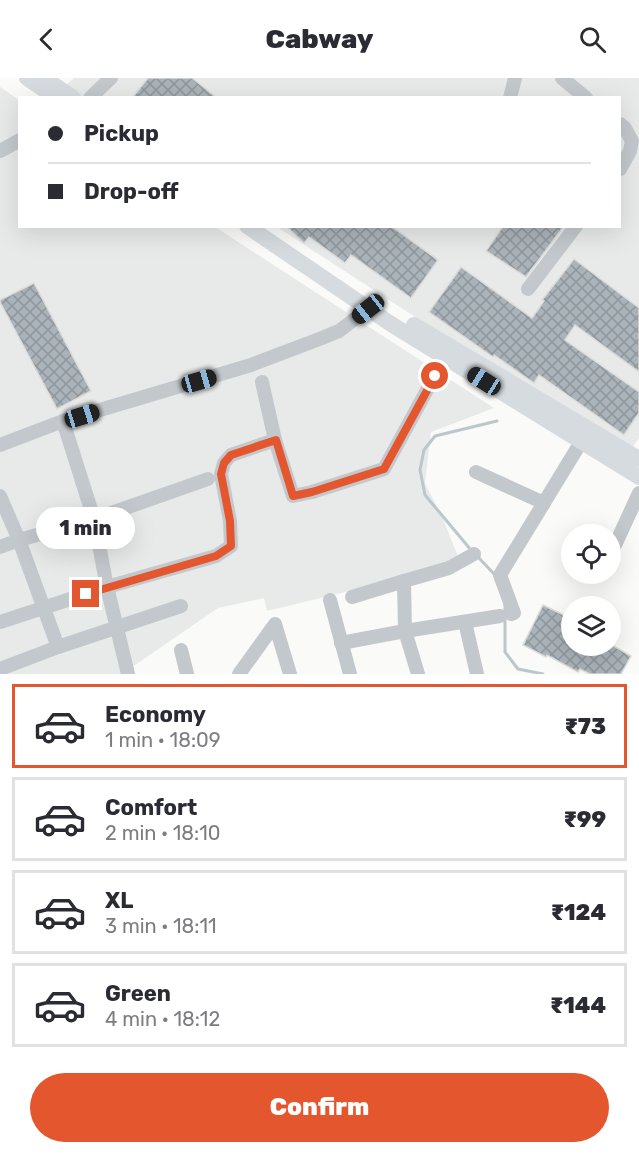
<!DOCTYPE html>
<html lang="en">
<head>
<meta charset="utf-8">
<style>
	body { margin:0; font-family:Rubik,sans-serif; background:#f2f2f3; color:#2b2b33; height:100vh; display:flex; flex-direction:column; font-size:22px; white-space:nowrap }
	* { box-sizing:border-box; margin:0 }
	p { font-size:20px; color:#7c7c81 }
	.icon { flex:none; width:33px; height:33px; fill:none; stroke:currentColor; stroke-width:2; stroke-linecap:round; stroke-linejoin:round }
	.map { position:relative; height:596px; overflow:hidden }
	.panel { display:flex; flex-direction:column; background:#fff; flex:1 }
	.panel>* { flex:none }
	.guide { position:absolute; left:18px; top:18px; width:603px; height:132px; border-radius:0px; box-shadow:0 6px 24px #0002; display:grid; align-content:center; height:132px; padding:0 30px; background:#fff }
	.tools { position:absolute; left:561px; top:446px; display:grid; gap:12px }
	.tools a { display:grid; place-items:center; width:60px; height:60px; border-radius:50%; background:#fff; box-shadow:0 6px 24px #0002; font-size:30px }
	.end { position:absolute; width:27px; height:27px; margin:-14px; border:8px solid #e4572e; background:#fff; box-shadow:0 0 0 3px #fff }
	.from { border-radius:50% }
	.bubble { position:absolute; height:42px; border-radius:21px; background:#fff; box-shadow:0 6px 24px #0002; font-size:20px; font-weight:800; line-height:42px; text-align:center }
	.car { position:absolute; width:18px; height:36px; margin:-18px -9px; border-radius:8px; box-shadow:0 0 4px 2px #0007; background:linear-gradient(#222 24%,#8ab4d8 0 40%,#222 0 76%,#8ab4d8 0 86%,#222 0) }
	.guide b { display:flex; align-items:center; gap:21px; height:57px; font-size:22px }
	.guide b+b { border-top:2px solid #e1e1e2 }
	.guide i { width:15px; height:15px; background:#2b2b33 }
	ul { padding:10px 0 0; list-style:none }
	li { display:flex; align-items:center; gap:18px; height:84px; margin:0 12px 9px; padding:0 18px; border:3px solid #e1e1e2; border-radius:0px }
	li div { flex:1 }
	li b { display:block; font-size:22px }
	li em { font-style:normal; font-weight:800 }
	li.current { border-color:#e4572e }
	li>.icon { width:54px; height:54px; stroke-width:1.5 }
	.cta { display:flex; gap:12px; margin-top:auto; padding:12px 30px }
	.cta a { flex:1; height:69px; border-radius:36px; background:#e4572e; color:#fff; font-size:24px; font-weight:800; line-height:69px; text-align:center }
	header { display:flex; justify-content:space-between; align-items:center; height:78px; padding:0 30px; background:#fff; font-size:27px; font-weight:800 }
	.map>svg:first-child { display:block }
	.built { fill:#e8e9e9 }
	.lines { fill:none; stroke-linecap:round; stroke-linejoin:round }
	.stream { stroke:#bbc7cb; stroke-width:3 }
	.building { fill:url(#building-cross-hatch); stroke:#dcdcda; stroke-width:1.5 }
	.minor { stroke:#c3c8cc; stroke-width:14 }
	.major { stroke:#d6dbdf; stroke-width:16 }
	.route { stroke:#e4572e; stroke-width:8 }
</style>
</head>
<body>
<header><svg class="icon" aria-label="back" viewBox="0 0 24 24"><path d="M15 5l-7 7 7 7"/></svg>Cabway<svg class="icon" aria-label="search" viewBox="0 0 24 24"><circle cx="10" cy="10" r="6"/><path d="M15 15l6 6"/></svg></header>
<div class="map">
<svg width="639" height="596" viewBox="0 0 639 596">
	<defs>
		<pattern id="building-cross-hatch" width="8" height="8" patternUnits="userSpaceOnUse" patternTransform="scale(1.5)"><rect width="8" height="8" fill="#aab3b9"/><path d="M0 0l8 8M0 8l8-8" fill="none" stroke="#8e969c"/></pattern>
	</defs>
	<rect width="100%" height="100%" fill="#fafaf8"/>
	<g class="built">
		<polygon points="74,0 639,0 639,360 627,377 277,149 620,148 620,20 80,20 64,9"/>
		<polygon points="0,9 19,22 20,148 215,149 494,330 431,354 425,405 443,441 461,486 267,533 264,520 218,530 122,596 0,596"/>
	</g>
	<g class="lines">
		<g class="stream">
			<polyline points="471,472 425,417 420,392 424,372 435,358 497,343"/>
			<polyline points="478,479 496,498"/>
			<polyline points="505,527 505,574 518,591 543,596"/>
		</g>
	</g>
	<g class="building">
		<polygon points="148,0 192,0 217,20 132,20"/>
		<polygon points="286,148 391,148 438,182 411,220 351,177 345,185 309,159 304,165"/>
		<polygon points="503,148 564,148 526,199 486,173"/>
		<polygon points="574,181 639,230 639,294 575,247 565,262 639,314 639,335 624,357 539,297 534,305 494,277 493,279 429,234 461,189 532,240 544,223 542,222"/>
		<polygon points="34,205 91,313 57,331 0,224 0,222"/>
		<polygon points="543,527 572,541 572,567 612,567 631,578 621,596 590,596 580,591 578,594 547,577 546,579 523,567"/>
	</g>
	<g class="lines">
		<g class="minor">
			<polyline points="562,0 586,20"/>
			<polyline points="90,20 111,0"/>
			<polyline points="510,20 515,0"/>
			<polyline points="620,46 625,50 632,63 630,73 620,91"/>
			<polyline points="0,73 20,62"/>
			<polyline points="528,211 576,148"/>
			<polyline points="262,304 275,362 293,418 312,414 384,391 445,279"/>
			<polyline points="63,343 94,441 107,509 128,596"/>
			<polyline points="0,367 63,343 251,287 322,260 339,253 368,231 375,222"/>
			<polyline points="476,394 544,425"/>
			<polyline points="0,418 19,462 58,569"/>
			<polyline points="0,469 19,462 94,441 208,401"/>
			<polyline points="610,478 639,415"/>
			<polyline points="352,519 404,503"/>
			<polyline points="330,522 350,596"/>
			<polyline points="511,536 514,535 500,497 581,364"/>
			<polyline points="0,544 107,509 216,478 231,468 230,443 221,396 224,385 231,377 275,362"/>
			<polyline points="465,544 477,596"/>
			<polyline points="341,565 405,553 500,538"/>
			<polyline points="181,572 187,596"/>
			<polyline points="0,591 58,569 181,528"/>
			<polyline points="239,596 275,546 290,596"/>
			<polyline points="418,596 405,553 404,503 449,490 474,476"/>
		</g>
		<g class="major">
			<polyline points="27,0 52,17"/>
			<polyline points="44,0 73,20"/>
			<polyline points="247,148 391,246 639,399"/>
			<polyline points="414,247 639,381"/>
		</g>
	</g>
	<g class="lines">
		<polyline class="route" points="86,516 216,478 231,468 230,443 221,396 224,385 231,377 276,362 293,418 312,414 384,391 435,298"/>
	</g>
</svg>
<div class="tools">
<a><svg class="icon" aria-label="locate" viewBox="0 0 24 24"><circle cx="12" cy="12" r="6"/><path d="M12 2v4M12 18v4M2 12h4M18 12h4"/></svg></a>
<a><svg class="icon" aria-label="layers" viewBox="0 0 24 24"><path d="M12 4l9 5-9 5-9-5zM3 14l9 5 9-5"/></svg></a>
</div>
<i class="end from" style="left:435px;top:298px"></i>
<i class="end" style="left:86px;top:516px"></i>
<div class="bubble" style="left:36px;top:429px;width:99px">1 min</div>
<i class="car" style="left:368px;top:231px;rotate:232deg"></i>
<i class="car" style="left:199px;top:303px;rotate:74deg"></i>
<i class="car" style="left:484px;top:303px;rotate:302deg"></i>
<i class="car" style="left:82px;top:338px;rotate:73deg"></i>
<div class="guide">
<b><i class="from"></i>Pickup</b>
<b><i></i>Drop-off</b>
</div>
</div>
<section class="panel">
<ul>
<li class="current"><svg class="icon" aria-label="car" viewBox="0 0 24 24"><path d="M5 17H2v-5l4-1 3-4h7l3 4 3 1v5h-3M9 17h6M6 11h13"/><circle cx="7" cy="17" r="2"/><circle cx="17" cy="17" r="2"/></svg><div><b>Economy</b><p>1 min · 18:09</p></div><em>₹73</em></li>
<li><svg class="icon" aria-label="car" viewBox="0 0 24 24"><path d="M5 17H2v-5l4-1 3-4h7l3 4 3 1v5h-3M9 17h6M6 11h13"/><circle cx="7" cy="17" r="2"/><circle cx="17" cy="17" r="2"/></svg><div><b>Comfort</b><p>2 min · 18:10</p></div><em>₹99</em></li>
<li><svg class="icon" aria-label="car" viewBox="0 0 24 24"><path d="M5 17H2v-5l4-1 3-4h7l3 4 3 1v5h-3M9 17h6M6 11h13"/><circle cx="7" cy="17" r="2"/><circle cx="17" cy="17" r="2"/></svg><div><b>XL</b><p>3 min · 18:11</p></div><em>₹124</em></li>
<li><svg class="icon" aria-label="car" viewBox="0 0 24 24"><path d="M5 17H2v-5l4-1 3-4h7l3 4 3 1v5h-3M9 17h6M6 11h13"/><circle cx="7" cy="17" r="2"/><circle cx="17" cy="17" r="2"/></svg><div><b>Green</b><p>4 min · 18:12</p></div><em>₹144</em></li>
</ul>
<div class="cta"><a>Confirm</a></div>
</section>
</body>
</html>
